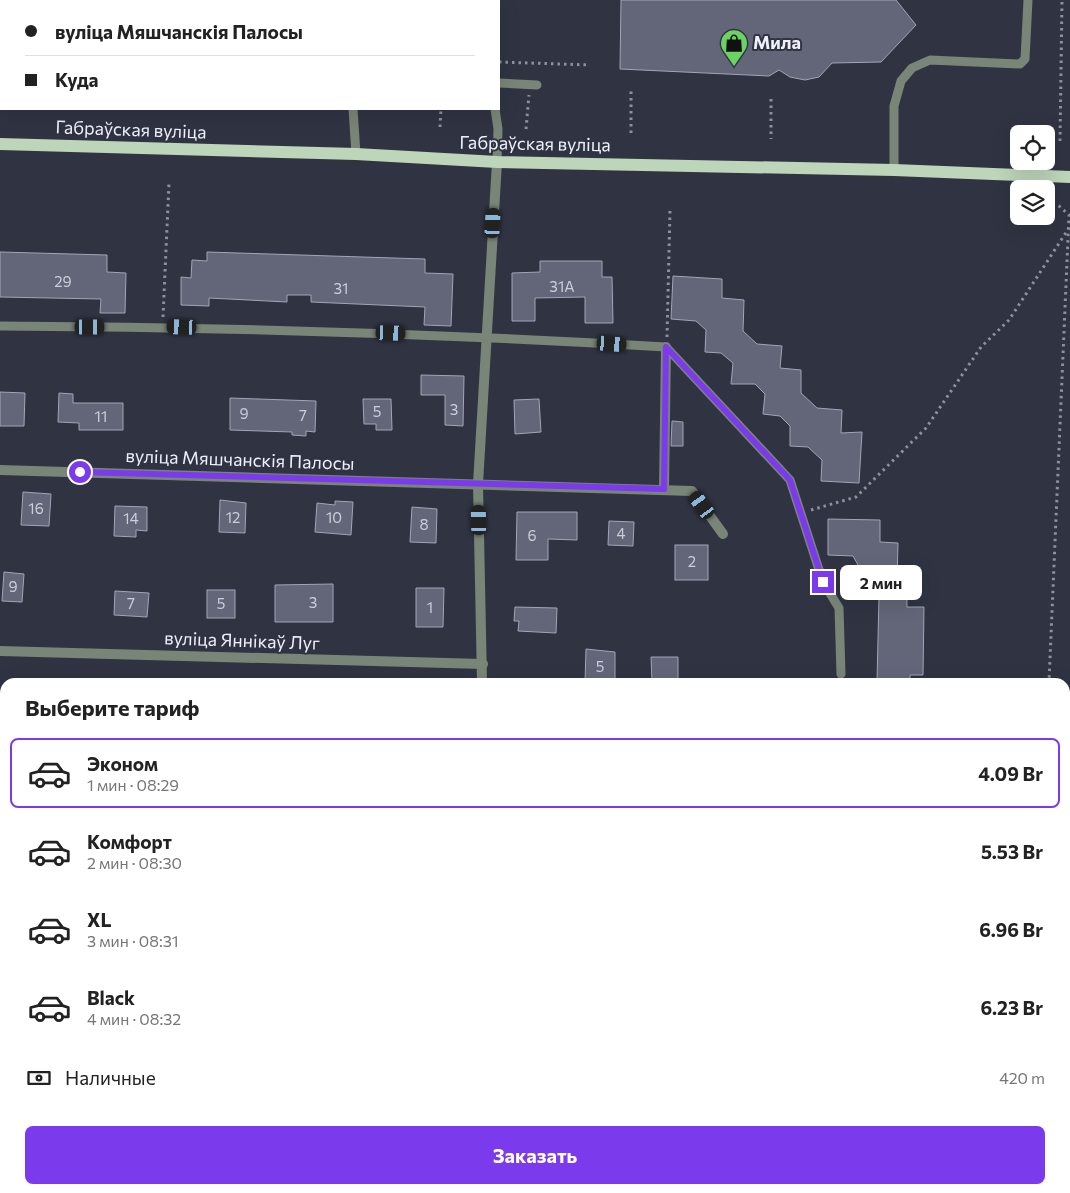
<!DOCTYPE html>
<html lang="ru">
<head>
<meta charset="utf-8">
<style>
	body { margin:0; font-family:Commissioner,sans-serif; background:#f6f6f6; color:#222; height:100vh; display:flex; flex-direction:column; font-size:19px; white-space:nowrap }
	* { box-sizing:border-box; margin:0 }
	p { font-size:16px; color:#767676 }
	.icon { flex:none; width:28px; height:28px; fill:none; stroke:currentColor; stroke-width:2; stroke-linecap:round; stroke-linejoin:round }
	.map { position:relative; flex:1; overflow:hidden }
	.drawer { position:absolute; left:0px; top:678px; width:1070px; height:516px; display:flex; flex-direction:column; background:#fff; border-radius:15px 15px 0 0; box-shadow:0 5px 20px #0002 }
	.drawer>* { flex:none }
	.guide { position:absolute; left:0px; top:0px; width:500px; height:110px; box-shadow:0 5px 20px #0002; display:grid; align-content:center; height:110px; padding:0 25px; background:#fff }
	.controls { position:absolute; left:1010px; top:125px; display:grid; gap:10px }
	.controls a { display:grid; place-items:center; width:45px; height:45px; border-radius:8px; background:#fff; box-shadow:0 5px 20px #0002; font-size:25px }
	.end { position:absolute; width:22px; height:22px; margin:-11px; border:6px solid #7c3aed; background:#fff; box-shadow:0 0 0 2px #fff }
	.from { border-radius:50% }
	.bubble { position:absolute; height:35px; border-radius:8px; background:#fff; box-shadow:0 5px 20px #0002; font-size:16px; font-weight:700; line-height:35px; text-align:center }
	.car { position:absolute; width:15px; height:30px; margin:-15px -8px; border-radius:6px; box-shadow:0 0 4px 1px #0007; background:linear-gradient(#222 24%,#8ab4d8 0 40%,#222 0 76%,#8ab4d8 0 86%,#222 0) }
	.guide b { display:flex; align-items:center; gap:18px; height:48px; font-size:19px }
	.guide b+b { border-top:1px solid #e0e0e0 }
	.guide i { width:12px; height:12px; background:#222 }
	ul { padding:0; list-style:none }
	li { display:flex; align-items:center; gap:15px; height:70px; margin:0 10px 8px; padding:0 15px; border:2px solid transparent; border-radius:8px }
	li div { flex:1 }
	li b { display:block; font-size:19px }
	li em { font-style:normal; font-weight:700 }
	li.active { border-color:#7c3aed }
	li>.icon { width:45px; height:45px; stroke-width:1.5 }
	h2 { padding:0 25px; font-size:22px; line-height:60px }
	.pay { display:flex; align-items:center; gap:12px; height:55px; padding:0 25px; font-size:19px }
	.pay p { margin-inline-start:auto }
	.cta { display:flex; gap:10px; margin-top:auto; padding:10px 25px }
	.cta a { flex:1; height:58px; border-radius:8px; background:#7c3aed; color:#fff; font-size:20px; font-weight:700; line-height:58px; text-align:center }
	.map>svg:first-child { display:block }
	.building { fill:#636678; stroke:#a2a5b9 }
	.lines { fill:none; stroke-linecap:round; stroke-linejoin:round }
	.path { stroke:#8d909d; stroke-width:3; stroke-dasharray:2.5 4; stroke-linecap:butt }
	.service { stroke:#798577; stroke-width:9 }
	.minor { stroke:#798577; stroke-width:10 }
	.primary { stroke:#bdd6ba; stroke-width:12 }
	.route { stroke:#7c3aed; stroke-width:6 }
	.labels { text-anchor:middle; stroke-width:4; stroke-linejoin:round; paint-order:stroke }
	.number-label { font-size:15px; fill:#cbceda }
	.poi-label { font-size:18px; font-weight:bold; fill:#eef0fb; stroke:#303342; text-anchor:start }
	.street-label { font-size:18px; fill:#eef0fb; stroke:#303342 }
</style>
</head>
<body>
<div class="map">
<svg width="1070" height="1193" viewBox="0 0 1070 1193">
	<rect width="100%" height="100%" fill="#303342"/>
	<g class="building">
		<polygon points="621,0 896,0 916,25 881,62 832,63 819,77 805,80 790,77 779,70 769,76 620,69"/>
		<polygon points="0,252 107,255 107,272 126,273 125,313 100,313 101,299 0,297"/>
		<polygon points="207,252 425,259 425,273 453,274 451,326 424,325 425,307 311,302 311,295 287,295 287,302 209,298 209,306 181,305 181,277 191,278 192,260 207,261"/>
		<polygon points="540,261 602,261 602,277 612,277 613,323 585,323 585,297 535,298 535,321 512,321 512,273 540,272"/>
		<polygon points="673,276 722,279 722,298 744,300 743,331 757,344 782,346 780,368 801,370 801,393 817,408 842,410 841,433 862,432 859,483 821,481 822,460 808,447 790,446 790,426 780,416 763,414 765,394 755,384 731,384 733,363 721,353 705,352 706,330 696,321 671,319"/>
		<polygon points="421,375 464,376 463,426 445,425 445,395 421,395"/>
		<polygon points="0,392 25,393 24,426 0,426"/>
		<polygon points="59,393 73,394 73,403 123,403 123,430 79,430 79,423 58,422"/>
		<polygon points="230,398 316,401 315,432 306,431 306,436 292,435 292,432 230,430"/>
		<polygon points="363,399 391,399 392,430 376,430 376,424 364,424"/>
		<polygon points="539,399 541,432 515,434 514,400"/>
		<polygon points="672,421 683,422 683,446 671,446"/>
		<polygon points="23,492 51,494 49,526 21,525"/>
		<polygon points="220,500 246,503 245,533 219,532"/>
		<polygon points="335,501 353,502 351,535 315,532 317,503 335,505"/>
		<polygon points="115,506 147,507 147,531 136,530 136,537 114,536"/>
		<polygon points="412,507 437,509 436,543 410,542"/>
		<polygon points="517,512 577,512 577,540 548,539 548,560 516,560"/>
		<polygon points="828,519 880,520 880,542 898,543 897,582 907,592 907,607 924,607 923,675 910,675 910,682 877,682 879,596 861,595 862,572 853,556 828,555"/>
		<polygon points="609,521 634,522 633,546 608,545"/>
		<rect x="675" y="545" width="33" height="35"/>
		<polygon points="4,572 24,574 22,602 2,601"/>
		<polygon points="333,584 333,622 275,622 275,585"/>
		<polygon points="416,588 444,588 443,627 416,627"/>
		<rect x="207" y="590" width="28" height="28"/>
		<polygon points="115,591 149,593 147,617 114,615"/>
		<polygon points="515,607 557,608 556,633 518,631 519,621 514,621"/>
		<polygon points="586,649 615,652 615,682 585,682"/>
		<polygon points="651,657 678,657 678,682 652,682"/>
	</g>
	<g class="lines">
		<g class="path">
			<polyline points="447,1 447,0"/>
			<polyline points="499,62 590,65"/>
			<polyline points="771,99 771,139"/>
			<polyline points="440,127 441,109"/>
			<polyline points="526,129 529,95"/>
			<polyline points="631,133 631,91"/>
			<polyline points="1060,141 1062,0"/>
			<polyline points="1010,201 1019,202"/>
			<polyline points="1046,204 1058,205 1069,215 1049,682"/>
			<polyline points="163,317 169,183"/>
			<polyline points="667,337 670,210"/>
			<polyline points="811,510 856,497 926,428 981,347 1009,320 1069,228"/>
			<polyline points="1031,1193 1031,1189"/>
		</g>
		<g class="service">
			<polyline points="403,1 404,0"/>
			<polyline points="499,83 537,85"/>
			<polyline points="353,109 356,154"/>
			<polyline points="495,109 498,129 497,162"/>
			<polyline points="894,170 894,106 901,81 912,68 930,60 1020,64 1025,59 1028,0"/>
			<path d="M0 326C222 327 444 334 666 347L790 480 823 582 839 608 841 674"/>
			<polyline points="520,1189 617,1189"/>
		</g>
		<g class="minor">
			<polyline points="0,470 692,491 723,534"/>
			<polyline points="664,489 666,347"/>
			<polyline points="0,651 483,664"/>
			<polyline points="482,682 478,484 497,162"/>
			<polyline points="0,887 5,887"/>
			<polyline points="0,1096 5,1095"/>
			<polyline points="476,1193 476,1189"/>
			<polyline points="995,1193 995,1189"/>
		</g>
		<g class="primary">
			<polyline points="0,144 356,154 497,162 894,170 1070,177"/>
			<polyline points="1065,989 1070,858"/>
			<polyline points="1057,1193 1057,1189"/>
		</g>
	</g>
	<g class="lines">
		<polyline class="route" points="80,472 664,489 666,347 790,480 823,582"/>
	</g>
	<defs>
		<g id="shop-pin" transform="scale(1.4375)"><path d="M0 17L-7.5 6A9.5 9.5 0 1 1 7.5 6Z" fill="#6bd362" stroke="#303342"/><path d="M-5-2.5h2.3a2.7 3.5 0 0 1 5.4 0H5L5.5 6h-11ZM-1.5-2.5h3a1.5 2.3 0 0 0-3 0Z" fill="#111"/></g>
	</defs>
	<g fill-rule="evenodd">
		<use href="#shop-pin" x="734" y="43"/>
	</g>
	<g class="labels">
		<g class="number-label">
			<text x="63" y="287">29</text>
			<text x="562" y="292">31А</text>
			<text x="341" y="294">31</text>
			<text x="454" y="415">3</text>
			<text x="377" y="417">5</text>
			<text x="244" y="419">9</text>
			<text x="303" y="421">7</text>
			<text x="101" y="422">11</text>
			<text x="36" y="514">16</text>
			<text x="233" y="523">12</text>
			<text x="334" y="523">10</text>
			<text x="131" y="524">14</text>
			<text x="424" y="530">8</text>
			<text x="621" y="539">4</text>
			<text x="532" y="541">6</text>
			<text x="692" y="567">2</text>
			<text x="13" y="592">9</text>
			<text x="313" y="608">3</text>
			<text x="131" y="609">7</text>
			<text x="221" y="609">5</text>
			<text x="430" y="613">1</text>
			<text x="600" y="672">5</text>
		</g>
		<g class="poi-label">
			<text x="753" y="49">Мила</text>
		</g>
		<g class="street-label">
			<text transform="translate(131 130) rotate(2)" y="6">Габраўская вуліца</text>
			<text transform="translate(535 144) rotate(1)" y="6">Габраўская вуліца</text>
			<text transform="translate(240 460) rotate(2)" y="6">вуліца Мяшчанскія Палосы</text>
			<text transform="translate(242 641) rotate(2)" y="6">вуліца Яннікаў Луг</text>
		</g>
	</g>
</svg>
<div class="controls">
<a><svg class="icon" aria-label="locate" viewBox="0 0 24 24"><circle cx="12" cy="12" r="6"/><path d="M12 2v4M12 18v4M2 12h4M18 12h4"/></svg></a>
<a><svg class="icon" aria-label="layers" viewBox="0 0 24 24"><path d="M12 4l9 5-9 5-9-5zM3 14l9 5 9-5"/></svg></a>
</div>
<i class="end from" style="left:80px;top:472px"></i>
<i class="end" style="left:823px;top:582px"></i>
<div class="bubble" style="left:840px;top:565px;width:82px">2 мин</div>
<i class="car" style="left:493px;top:223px;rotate:3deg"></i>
<i class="car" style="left:90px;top:327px;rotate:90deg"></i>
<i class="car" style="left:182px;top:327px;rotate:272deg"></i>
<i class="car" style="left:391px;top:333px;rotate:92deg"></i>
<i class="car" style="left:612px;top:344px;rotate:94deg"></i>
<i class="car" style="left:702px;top:505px;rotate:324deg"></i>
<i class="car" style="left:479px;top:520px;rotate:359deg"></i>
<div class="guide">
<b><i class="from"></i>вуліца Мяшчанскія Палосы</b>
<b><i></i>Куда</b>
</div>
<section class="drawer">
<h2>Выберите тариф</h2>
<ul>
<li class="active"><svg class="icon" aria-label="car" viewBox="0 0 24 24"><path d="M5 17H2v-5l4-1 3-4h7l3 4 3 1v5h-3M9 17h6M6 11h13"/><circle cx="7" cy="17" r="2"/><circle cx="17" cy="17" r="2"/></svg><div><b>Эконом</b><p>1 мин · 08:29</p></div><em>4.09 Br</em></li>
<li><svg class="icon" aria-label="car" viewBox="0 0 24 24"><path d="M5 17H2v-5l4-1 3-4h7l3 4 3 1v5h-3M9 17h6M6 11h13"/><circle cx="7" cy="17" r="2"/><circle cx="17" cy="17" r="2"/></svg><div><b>Комфорт</b><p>2 мин · 08:30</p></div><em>5.53 Br</em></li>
<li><svg class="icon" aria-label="car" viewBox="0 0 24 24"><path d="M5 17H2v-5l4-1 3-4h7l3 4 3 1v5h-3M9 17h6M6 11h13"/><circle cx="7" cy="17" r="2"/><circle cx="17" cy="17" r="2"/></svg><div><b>XL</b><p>3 мин · 08:31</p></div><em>6.96 Br</em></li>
<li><svg class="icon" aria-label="car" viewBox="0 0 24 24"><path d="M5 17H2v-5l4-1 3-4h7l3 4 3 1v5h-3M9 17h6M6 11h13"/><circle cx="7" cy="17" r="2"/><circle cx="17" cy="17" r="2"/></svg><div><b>Black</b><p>4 мин · 08:32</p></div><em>6.23 Br</em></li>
</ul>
<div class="pay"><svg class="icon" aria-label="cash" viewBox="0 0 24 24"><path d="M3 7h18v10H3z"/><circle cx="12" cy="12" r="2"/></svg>Наличные<p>420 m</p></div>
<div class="cta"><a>Заказать</a></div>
</section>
</div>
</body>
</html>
